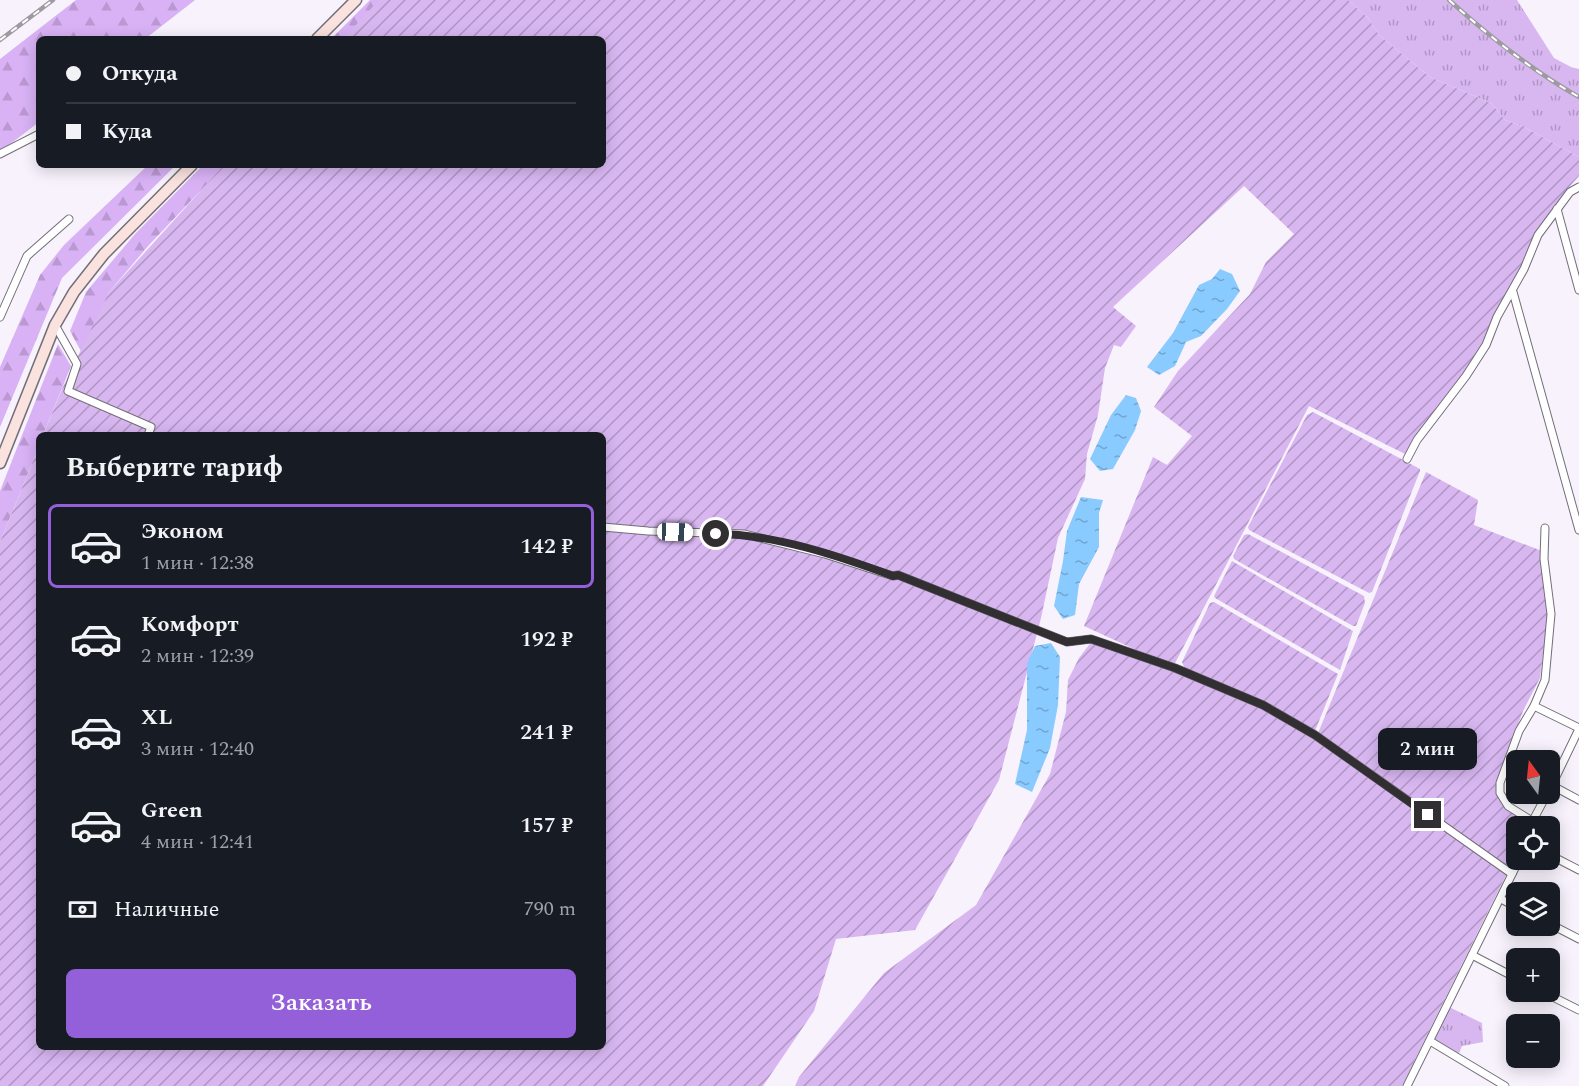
<!DOCTYPE html>
<html lang="ru">
<head>
<meta charset="utf-8">
<style>
	body { margin:0; font-family:Spectral,serif; background:#242831; color:#f1f3f6; height:100vh; display:flex; flex-direction:column; font-size:22px; white-space:nowrap }
	* { box-sizing:border-box; margin:0 }
	p { font-size:20px; color:#9ea1a6 }
	.icon { flex:none; width:33px; height:33px; fill:none; stroke:currentColor; stroke-width:2; stroke-linecap:round; stroke-linejoin:round }
	.map { position:relative; flex:1; overflow:hidden }
	.side { position:absolute; left:36px; top:432px; width:570px; height:618px; display:flex; flex-direction:column; background:#171b24; border-radius:9px; box-shadow:0 3px 15px #0003 }
	.side>* { flex:none }
	.banner { position:absolute; left:36px; top:36px; width:570px; height:132px; border-radius:9px; box-shadow:0 3px 15px #0003; display:grid; align-content:center; height:132px; padding:0 30px; background:#171b24 }
	.needle { width:39px; rotate:345deg }
	.buttons { position:absolute; left:1506px; top:750px; display:grid; gap:12px }
	.buttons a { display:grid; place-items:center; width:54px; height:54px; border-radius:9px; background:#171b24; box-shadow:0 3px 15px #0003; font-size:30px }
	.end { position:absolute; width:27px; height:27px; margin:-14px; border:8px solid #322f33; background:#fff; box-shadow:0 0 0 3px #fff }
	.from { border-radius:50% }
	.bubble { position:absolute; height:42px; border-radius:9px; background:#171b24; box-shadow:0 3px 15px #0003; font-size:20px; font-weight:600; line-height:42px; text-align:center }
	.car { position:absolute; width:18px; height:36px; margin:-18px -9px; border-radius:8px; box-shadow:0 0 4px 2px #0007; background:linear-gradient(#fff 24%,#345 0 40%,#fff 0 76%,#345 0 86%,#fff 0) }
	.banner b { display:flex; align-items:center; gap:21px; height:57px; font-size:22px }
	.banner b+b { border-top:2px solid #363941 }
	.banner i { width:15px; height:15px; background:#f1f3f6 }
	ul { padding:0; list-style:none }
	li { display:flex; align-items:center; gap:18px; height:84px; margin:0 12px 9px; padding:0 18px; border:3px solid transparent; border-radius:9px }
	li div { flex:1 }
	li b { display:block; font-size:22px }
	li em { font-style:normal; font-weight:600 }
	li.selected { border-color:#9360d9 }
	li>.icon { width:54px; height:54px; stroke-width:1.5 }
	h2 { padding:0 30px; font-size:27px; line-height:72px }
	.pay { display:flex; align-items:center; gap:15px; height:66px; padding:0 30px; font-size:22px }
	.pay p { margin-inline-start:auto }
	.action { display:flex; gap:12px; margin-top:auto; padding:12px 30px }
	.action a { flex:1; height:69px; border-radius:9px; background:#9360d9; color:#fff; font-size:24px; font-weight:600; line-height:69px; text-align:center }
	.map>svg:first-child { display:block }
	.grass { fill:url(#grass-tufts) }
	.forest { fill:url(#forest-firs) }
	.garden { fill:url(#garden-furrows) }
	.water { fill:url(#water-ripples) }
	.lines { fill:none; stroke-linecap:round; stroke-linejoin:round }
	.minor-casing { stroke:#736e77; stroke-width:9 }
	.secondary-casing { stroke:#736e77; stroke-width:13 }
	.minor { stroke:#fff; stroke-width:7 }
	.secondary { stroke:#fae2de; stroke-width:10 }
	.rail-casing { stroke:#9e9aa1; stroke-width:4.5 }
	.rail { stroke:#fff; stroke-width:2; stroke-dasharray:7; stroke-linecap:butt }
	.route { stroke:#322f33; stroke-width:8 }
</style>
</head>
<body>
<div class="map">
<svg width="1579" height="1086" viewBox="0 0 1579 1086">
	<defs>
		<pattern id="grass-tufts" width="24" height="20" patternUnits="userSpaceOnUse" patternTransform="scale(1.5)"><rect width="24" height="20" fill="#d8b7f1"/><path d="M3 7l-1-3M5 7V3M7 7l1-3M15 17l-1-3M17 17v-4M19 17l1-3" fill="none" stroke="#b095c4"/></pattern>
		<pattern id="forest-firs" width="22" height="20" patternUnits="userSpaceOnUse" patternTransform="scale(1.5)"><rect width="22" height="20" fill="#d8b2f5"/><path d="M5 1l3.5 6h-7zM16 11l3.5 6h-7z" fill="#ba99d2"/></pattern>
		<pattern id="garden-furrows" width="10" height="10" patternUnits="userSpaceOnUse" patternTransform="scale(1.5)"><rect width="10" height="10" fill="#d8b7f1"/><path d="M-1 1l2-2M0 10L10 0M9 11l2-2" fill="none" stroke="#b095c4"/></pattern>
		<pattern id="water-ripples" width="26" height="14" patternUnits="userSpaceOnUse" patternTransform="scale(1.5)"><rect width="26" height="14" fill="#89caff"/><path d="M2 4q2-2 4 0t4 0M15 11q2-2 4 0t4 0" fill="none" stroke="#71a4cf"/></pattern>
	</defs>
	<rect width="100%" height="100%" fill="#f8f2fc"/>
	<g class="grass">
		<polygon points="1348,0 1517,0 1554,58 1571,67 1579,69 1579,157 1522,126 1505,120 1491,103 1430,77 1379,35 1368,18"/>
		<polygon points="1449,1007 1482,1023 1483,1042 1462,1046 1458,1056 1434,1039"/>
	</g>
	<g class="forest">
		<polygon points="76,0 195,0 145,39 39,39 39,122 0,152 0,59"/>
		<polygon points="370,0 413,0 395,39 331,39"/>
		<polygon points="148,165 176,165 62,278 0,427 0,367 40,275 64,245"/>
		<polygon points="203,165 225,165 149,245 109,292 83,355 70,331 86,292 135,234"/>
		<polygon points="58,344 71,366 43,435 39,435 39,446 0,542 0,491"/>
	</g>
	<g class="garden">
		<path d="M379 0H1348L1368 18 1379 35 1430 77 1491 103 1505 120 1522 126 1579 157V176C1533 225 1516 286 1484 342 1461 382 1431 418 1405 454L1309 406 1173 667 1084 626 1153 457 1167 465 1192 436 1154 407 1178 371 1250 294 1266 262 1294 234 1244 186 1113 307 1136 326 1121 347 1114 345 1105 368 1098 415 1087 454 1085 479 1058 538 1041 618 999 780 915 930 836 939 814 1011 763 1086H0V542L39 446V1047H603V435H43L62 389 109 292 224 165H603V39H343Z"/>
		<polygon points="1313,412 1420,469 1420,471 1372,592 1369,593 1249,530 1248,527 1307,415"/>
		<polygon points="1426,472 1478,500 1474,525 1542,551 1548,613 1540,678 1523,711 1497,781 1497,796 1527,824 1527,826 1516,826 1516,850 1507,873 1402,1086 795,1086 799,1077 884,973 976,905 1050,774 1066,712 1068,680 1079,658 1092,641 1176,671 1263,707 1316,738"/>
		<polygon points="1248,534 1364,596 1365,603 1356,626 1353,626 1234,559 1233,556 1244,535"/>
		<polygon points="1232,561 1353,631 1340,670 1215,598 1214,596"/>
		<polygon points="1214,602 1338,674 1315,731 1185,669 1182,662 1210,603"/>
	</g>
	<g class="water">
		<polygon points="1220,269 1232,274 1240,291 1227,309 1201,336 1186,342 1175,366 1159,375 1147,367 1173,333 1199,285 1212,279"/>
		<polygon points="1126,395 1136,398 1141,411 1135,430 1113,469 1100,471 1090,459 1111,415"/>
		<polygon points="1081,497 1103,500 1099,513 1099,547 1079,584 1075,615 1063,619 1054,606 1063,561 1067,531"/>
		<polygon points="1051,643 1060,657 1058,705 1050,748 1032,792 1015,784 1027,730 1027,663 1035,646"/>
	</g>
	<g class="lines">
		<g class="minor-casing">
			<g id="minor">
				<polyline points="0,154 39,134"/>
				<polyline points="1557,209 1579,290"/>
				<polyline points="1513,292 1579,530"/>
				<polyline points="0,317 27,256 69,219"/>
				<polyline points="55,325 77,364 68,391 151,427 148,435"/>
				<polyline points="1407,459 1417,440 1466,376 1486,345 1497,317 1524,269 1538,235 1570,192 1579,187"/>
				<polyline points="603,527 648,531 744,534 825,554 893,576 898,575 1067,642 1091,639 1175,668 1263,705 1315,735 1512,874"/>
				<polyline points="1534,706 1579,728"/>
				<polyline points="1551,785 1579,800"/>
				<polyline points="1550,789 1579,729"/>
				<polyline points="1532,821 1508,806 1500,793 1500,783 1519,731 1534,706 1545,680 1551,614 1544,559 1545,528"/>
				<polyline points="1530,826 1547,794"/>
				<polyline points="1550,855 1579,870"/>
				<polyline points="1501,899 1516,907"/>
				<polyline points="1550,924 1579,939"/>
				<polyline points="1472,955 1516,978"/>
				<polyline points="1543,992 1579,1010"/>
				<polyline points="1430,1041 1505,1086"/>
				<polyline points="1407,1086 1519,860"/>
			</g>
		</g>
		<g class="secondary-casing">
			<g id="secondary">
				<polyline points="317,39 356,0"/>
				<polyline points="0,463 55,325 74,292 104,254 192,165"/>
			</g>
		</g>
		<use href="#minor" class="minor"/>
		<use href="#secondary" class="secondary"/>
		<g class="rail-casing">
			<g id="rail">
				<path d="M1449 0C1490 37 1531 70 1579 97"/>
				<polyline points="0,40 53,0"/>
			</g>
		</g>
		<use href="#rail" class="rail"/>
	</g>
	<g class="lines">
		<path class="route" d="M716 534C774 534 839 556 893 576L898 575 1067 642 1091 639 1175 668 1263 705 1315 735 1428 815"/>
	</g>
</svg>
<div class="buttons">
<a><svg class="needle" viewBox="-14 -14 28 28"><path d="M0-13l5 13h-10z" fill="#e53935"/><path d="M0 13l5-13h-10z" fill="#9ea1a6"/></svg></a>
<a><svg class="icon" aria-label="locate" viewBox="0 0 24 24"><circle cx="12" cy="12" r="6"/><path d="M12 2v4M12 18v4M2 12h4M18 12h4"/></svg></a>
<a><svg class="icon" aria-label="layers" viewBox="0 0 24 24"><path d="M12 4l9 5-9 5-9-5zM3 14l9 5 9-5"/></svg></a>
<a>+</a>
<a>−</a>
</div>
<i class="end from" style="left:716px;top:534px"></i>
<i class="end" style="left:1428px;top:815px"></i>
<div class="bubble" style="left:1378px;top:728px;width:99px">2 мин</div>
<i class="car" style="left:675px;top:532px;rotate:92deg"></i>
<div class="banner">
<b><i class="from"></i>Откуда</b>
<b><i></i>Куда</b>
</div>
<section class="side">
<h2>Выберите тариф</h2>
<ul>
<li class="selected"><svg class="icon" aria-label="car" viewBox="0 0 24 24"><path d="M5 17H2v-5l4-1 3-4h7l3 4 3 1v5h-3M9 17h6M6 11h13"/><circle cx="7" cy="17" r="2"/><circle cx="17" cy="17" r="2"/></svg><div><b>Эконом</b><p>1 мин · 12:38</p></div><em>142 ₽</em></li>
<li><svg class="icon" aria-label="car" viewBox="0 0 24 24"><path d="M5 17H2v-5l4-1 3-4h7l3 4 3 1v5h-3M9 17h6M6 11h13"/><circle cx="7" cy="17" r="2"/><circle cx="17" cy="17" r="2"/></svg><div><b>Комфорт</b><p>2 мин · 12:39</p></div><em>192 ₽</em></li>
<li><svg class="icon" aria-label="car" viewBox="0 0 24 24"><path d="M5 17H2v-5l4-1 3-4h7l3 4 3 1v5h-3M9 17h6M6 11h13"/><circle cx="7" cy="17" r="2"/><circle cx="17" cy="17" r="2"/></svg><div><b>XL</b><p>3 мин · 12:40</p></div><em>241 ₽</em></li>
<li><svg class="icon" aria-label="car" viewBox="0 0 24 24"><path d="M5 17H2v-5l4-1 3-4h7l3 4 3 1v5h-3M9 17h6M6 11h13"/><circle cx="7" cy="17" r="2"/><circle cx="17" cy="17" r="2"/></svg><div><b>Green</b><p>4 мин · 12:41</p></div><em>157 ₽</em></li>
</ul>
<div class="pay"><svg class="icon" aria-label="cash" viewBox="0 0 24 24"><path d="M3 7h18v10H3z"/><circle cx="12" cy="12" r="2"/></svg>Наличные<p>790 m</p></div>
<div class="action"><a>Заказать</a></div>
</section>
</div>
</body>
</html>
